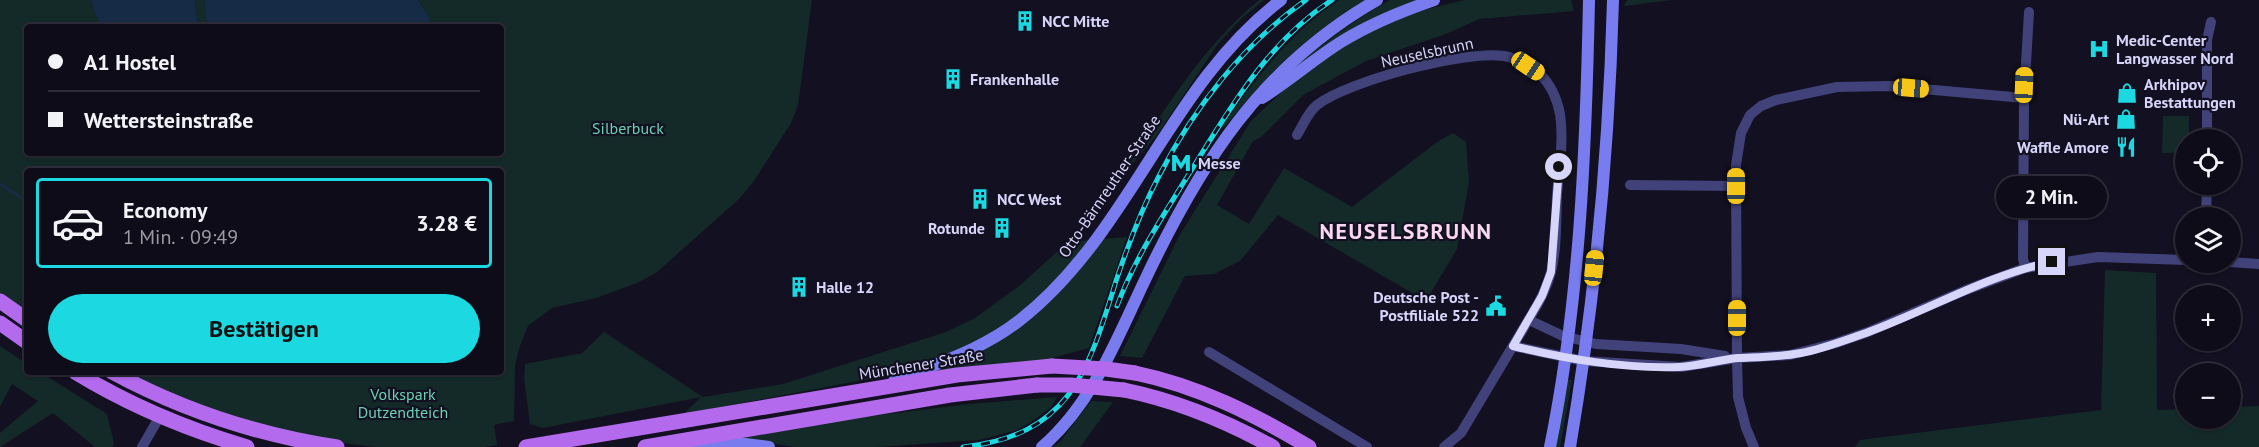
<!DOCTYPE html>
<html lang="de">
<head>
<meta charset="utf-8">
<style>
	body { margin:0; font-family:"PT Sans",sans-serif; background:#171522; color:#f1f3f6; height:100vh; display:flex; flex-direction:column; font-size:22px; white-space:nowrap }
	* { box-sizing:border-box; margin:0 }
	p { font-size:20px; color:#9b9ba2 }
	.icon { flex:none; width:33px; height:33px; fill:none; stroke:currentColor; stroke-width:2; stroke-linecap:round; stroke-linejoin:round }
	.map { position:relative; flex:1; overflow:hidden }
	.drawer { position:absolute; left:24px; top:168px; width:480px; height:207px; display:flex; flex-direction:column; background:#0e0c19; border-radius:6px; box-shadow:0 2px 4px #0004,0 0 0 2px #2e2c38 }
	.drawer>* { flex:none }
	.top-card { position:absolute; left:24px; top:24px; width:480px; height:132px; border-radius:6px; box-shadow:0 2px 4px #0004,0 0 0 2px #2e2c38; display:grid; align-content:center; height:132px; padding:0 24px; background:#0e0c19 }
	.fabs { position:absolute; left:2175px; top:129px; display:grid; gap:12px }
	.fabs a { display:grid; place-items:center; width:66px; height:66px; border-radius:50%; background:#0e0c19; box-shadow:0 2px 4px #0004,0 0 0 2px #2e2c38; font-size:30px }
	.end { position:absolute; width:27px; height:27px; margin:-14px; border:8px solid #d7d5fa; background:#111; box-shadow:0 0 0 3px #111 }
	.from { border-radius:50% }
	.bubble { position:absolute; height:42px; border-radius:21px; background:#0e0c19; box-shadow:0 2px 4px #0004,0 0 0 2px #2e2c38; font-size:20px; font-weight:700; line-height:42px; text-align:center }
	.car { position:absolute; width:18px; height:36px; margin:-18px -9px; border-radius:8px; box-shadow:0 0 4px 2px #0007; background:linear-gradient(#f5c518 24%,#345 0 40%,#f5c518 0 76%,#345 0 86%,#f5c518 0) }
	.top-card b { display:flex; align-items:center; gap:21px; height:57px; font-size:22px }
	.top-card b+b { border-top:2px solid #2e2c38 }
	.top-card i { width:15px; height:15px; background:#f1f3f6 }
	ul { padding:10px 0 0; list-style:none }
	li { display:flex; align-items:center; gap:18px; height:90px; margin:0 12px 9px; padding:0 12px; border:3px solid #2e2c38; border-radius:6px }
	li div { flex:1 }
	li b { display:block; font-size:22px }
	li em { font-style:normal; font-weight:700 }
	li.active { border-color:#1cd8e0 }
	li>.icon { width:54px; height:54px; stroke-width:1.5 }
	.button { display:flex; gap:12px; margin-top:auto; padding:12px 24px }
	.button a { flex:1; height:69px; border-radius:36px; background:#1cd8e0; color:#111; font-size:24px; font-weight:700; line-height:69px; text-align:center }
	.map>svg:first-child { display:block }
	.green { fill:#142a28 }
	.water { fill:#162b46 }
	.lines { fill:none; stroke-linecap:round; stroke-linejoin:round }
	.stream { stroke:#162b46; stroke-width:3 }
	.street { stroke:#41427a; stroke-width:10 }
	.secondary { stroke:#787cee; stroke-width:12 }
	.primary { stroke:#b46aec; stroke-width:15 }
	.rail-casing { stroke:#1cd8e0; stroke-width:5 }
	.rail { stroke:#121021; stroke-width:3; stroke-dasharray:9; stroke-linecap:butt }
	.primary-bridge { stroke:#b46aec; stroke-width:15 }
	.route { stroke:#d7d5fa; stroke-width:8 }
	.labels { text-anchor:middle; stroke-width:4.5; stroke-linejoin:round; paint-order:stroke }
	.poi-label { font-size:16px; font-weight:bold; fill:#d7d5fa; stroke:#121021; text-anchor:start }
	.street-label { font-size:16px; fill:#d7d5fa; stroke:#121021 }
	.park-label { font-size:16px; fill:#6ad1b1; stroke:#121021 }
	.district-label { font-size:22px; font-weight:bold; letter-spacing:1.5px; fill:#fad7f0; stroke:#121021 }
</style>
</head>
<body>
<div class="map">
<svg width="2259" height="447" viewBox="0 0 2259 447">
	<rect width="100%" height="100%" fill="#121021"/>
	<g class="green">
		<polygon points="0,0 90,0 101,27 27,27 27,153 501,153 501,27 429,27 429,16 418,0 812,0 798,105 791,123 754,181 740,198 656,273 637,283 596,298 552,308 528,326 520,346 515,365 514,421 494,425 497,445 485,447 376,447 332,442 230,418 121,372 501,372 501,171 27,171 27,314 0,296"/>
		<polygon points="195,0 204,0 207,27 198,27"/>
		<path d="M1259 0H1264L1242 18 1217 45 1157 135 1133 163 1131 162C1168 103 1205 45 1259 0Z"/>
		<path d="M1339 0H1367C1310 31 1264 77 1224 128L1222 126C1256 78 1290 33 1339 0Z"/>
		<path d="M1390 0H1418L1287 73C1320 46 1352 21 1390 0Z"/>
		<polygon points="1464,0 1571,0 1574,11 1479,19 1446,34 1366,61 1303,95 1261,137 1253,141 1217,205 1249,224 1284,168 1352,207 1437,142 1453,133 1466,142 1469,182 1457,249 1426,301 1278,215 1240,261 1214,274 1185,276 1142,358 1120,356 1179,236 1251,121 1292,82 1363,33 1416,12"/>
		<polygon points="1627,0 1672,0 1624,6"/>
		<polygon points="2163,116 2189,116 2189,139 2186,140 2185,153 2162,153"/>
		<polygon points="1127,237 1089,348 1045,360 937,372 918,367 884,376 684,414 701,397 543,428 530,424 524,378 525,364 582,353 604,332 703,397 783,384 946,332 975,318 1019,286 1068,242"/>
		<polygon points="2105,270 2156,273 2157,410 2185,409 2186,418 2230,418 2231,407 2259,406 2259,447 1855,447 1860,440 2101,410"/>
		<polygon points="0,346 27,364 27,372 40,372 107,414 114,443 112,447 95,447 53,413 0,447 0,433 38,401 12,384 0,407"/>
		<polygon points="1567,380 1572,380 1560,447 1555,447"/>
		<polygon points="1057,397 1051,407 1034,420 1017,430 979,440 877,447 794,447 737,437 809,424 969,404"/>
		<polygon points="1091,401 1113,402 1080,447 1052,447 1060,442"/>
	</g>
	<g class="water">
		<polygon points="90,0 195,0 198,27 101,27"/>
		<polygon points="204,0 418,0 429,16 429,27 207,27"/>
	</g>
	<g class="lines">
		<polyline class="stream" points="0,184 27,201"/>
		<g class="street">
			<path d="M1297 135C1303 125 1308 112 1317 105 1348 81 1465 50 1504 56 1517 58 1530 66 1540 74 1551 85 1557 98 1560 114 1564 140 1559 169 1557 195 1556 220 1557 248 1551 272 1547 287 1540 301 1532 314L1461 433 1444 447"/>
			<polyline points="2207,140 2207,40 2211,22"/>
			<polyline points="1630,185 1736,186"/>
			<polyline points="2206,218 2207,184"/>
			<polyline points="2230,262 2259,264"/>
			<polyline points="2025,268 2023,258 2024,98 2029,12"/>
			<polyline points="1529,320 1563,336 1596,344 1681,349 1725,356"/>
			<polyline points="1513,346 1584,361 1681,367 1737,358 1790,355 1836,343 1868,332 1966,290 2025,268 2098,257 2186,260"/>
			<polyline points="1209,352 1367,447"/>
			<polyline points="142,447 160,416"/>
			<polyline points="1754,447 1746,428 1738,397 1737,358 1736,165 1741,133 1750,115 1761,106 1776,100 1837,87 1889,86 2024,98"/>
		</g>
		<g class="secondary">
			<path d="M1262 98C1289 81 1314 59 1341 42 1370 24 1402 11 1434 0"/>
			<path d="M894 381C938 363 982 350 1020 320 1131 233 1168 86 1281 0"/>
			<polyline points="694,444 745,444 769,447"/>
			<path d="M1042 447C1092 404 1116 341 1144 282 1199 165 1261 66 1377 0"/>
			<path d="M1550 447C1580 300 1586 150 1589 0"/>
			<path d="M1570 447C1595 300 1609 149 1613 0"/>
		</g>
		<g class="primary">
			<polyline points="0,301 27,320"/>
			<polyline points="0,323 27,342"/>
			<path d="M75 372C129 405 186 429 247 447"/>
			<path d="M112 372C182 410 258 435 337 447"/>
			<path d="M1135 373C1198 386 1254 414 1309 447"/>
			<path d="M1124 390C1178 401 1226 421 1273 447"/>
			<polyline points="526,447 957,375 1052,366"/>
			<polyline points="645,447 950,395 1037,385"/>
		</g>
		<g class="rail-casing">
			<g id="rail">
				<path d="M1117 306C1134 260 1161 219 1187 177 1228 112 1266 43 1332 0"/>
				<path d="M963 447C1071 435 1088 371 1116 281 1128 245 1141 210 1159 176 1193 109 1244 43 1306 0"/>
			</g>
		</g>
		<use href="#rail" class="rail"/>
		<g class="primary-bridge">
			<polyline points="1052,366 1106,369 1135,373"/>
			<polyline points="1037,385 1071,385 1124,390"/>
		</g>
	</g>
	<g class="lines">
		<path class="route" d="M1559 167 1551 272 1542 296 1513 346C1568 359 1623 369 1679 367 1699 366 1718 360 1738 358 1759 357 1780 357 1801 353 1823 349 1845 340 1866 333 1929 310 1987 275 2052 262"/>
	</g>
	<defs>
		<g id="building-bare" transform="scale(1.62)"><path d="M-4-6H4V6H1V3H-1V6H-4ZM-2.5-4.3h1.7v1.8h-1.7ZM.8-4.3h1.7v1.8H.8ZM-2.5-1h1.7V.8h-1.7ZM.8-1h1.7V.8H.8Z" fill="#1cd8e0" stroke="#121021" stroke-width="2.5" paint-order="stroke"/></g>
		<g id="hospital-bare" transform="scale(1.62)"><path d="M-5-5h3v3.5h4V-5h3V5h-3V1.5h-4V5h-3Z" fill="#1cd8e0" stroke="#121021" stroke-width="2.5" paint-order="stroke"/></g>
		<g id="shop-bare" transform="scale(1.62)"><path d="M-5-2.5h2.3a2.7 3.5 0 0 1 5.4 0H5L5.5 6h-11ZM-1.5-2.5h3a1.5 2.3 0 0 0-3 0Z" fill="#1cd8e0" stroke="#121021" stroke-width="2.5" paint-order="stroke"/></g>
		<g id="restaurant-bare" transform="scale(1.62)"><path d="M-5-6h1v4h1v-4h1v4h1v-4h1v5L-1.5 .5V6h-2V.5L-5-1ZM5-6V6H3V1.5H1.5Q1.5-4 5-6Z" fill="#1cd8e0" stroke="#121021" stroke-width="2.5" paint-order="stroke"/></g>
		<g id="metro-bare" transform="scale(1.62)"><path d="M-5.5 5V-5H-3L0 0L3-5H5.5V5H3V-.5L0 4L-3-.5V5Z" fill="#1cd8e0" stroke="#121021" stroke-width="2.5" paint-order="stroke"/></g>
		<g id="civic-bare" transform="scale(1.62)"><path d="M-.6-6.5H3V-4.5H.6V-3L4-1V1h2V6H-6V1h2V-1L-.6-3ZM-1.2 2.5V6h2.4V2.5Z" fill="#1cd8e0" stroke="#121021" stroke-width="2.5" paint-order="stroke"/></g>
	</defs>
	<g fill-rule="evenodd">
		<use href="#building-bare" x="1025" y="21"/>
		<use href="#hospital-bare" x="2099" y="49"/>
		<use href="#building-bare" x="953" y="79"/>
		<use href="#shop-bare" x="2127" y="93"/>
		<use href="#shop-bare" x="2126" y="119"/>
		<use href="#restaurant-bare" x="2126" y="147"/>
		<use href="#metro-bare" x="1181" y="163"/>
		<use href="#building-bare" x="980" y="199"/>
		<use href="#building-bare" x="1002" y="228"/>
		<use href="#building-bare" x="799" y="287"/>
		<use href="#civic-bare" x="1496" y="306"/>
	</g>
	<g class="labels">
		<g class="poi-label">
			<text x="1042" y="27">NCC Mitte</text>
			<text x="2116" y="46">Medic-Center<tspan x="2116" dy="18">Langwasser Nord</tspan></text>
			<text x="970" y="85">Frankenhalle</text>
			<text x="2144" y="90">Arkhipov<tspan x="2144" dy="18">Bestattungen</tspan></text>
			<text x="2109" y="125" text-anchor="end">Nü-Art</text>
			<text x="2109" y="153" text-anchor="end">Waffle Amore</text>
			<text x="1198" y="169">Messe</text>
			<text x="997" y="205">NCC West</text>
			<text x="985" y="234" text-anchor="end">Rotunde</text>
			<text x="816" y="293">Halle 12</text>
			<text x="1479" y="303" text-anchor="end">Deutsche Post -<tspan x="1479" dy="18">Postfiliale 522</tspan></text>
		</g>
		<g class="street-label">
			<text transform="translate(1427 52) rotate(-12)" y="6">Neuselsbrunn</text>
			<text transform="translate(1109 186) rotate(-56)" y="6">Otto-Bärnreuther-Straße</text>
			<text transform="translate(921 364) rotate(-9)" y="6">Münchener Straße</text>
		</g>
		<g class="park-label">
			<text x="628" y="134">Silberbuck</text>
			<text x="403" y="400">Volkspark<tspan x="403" dy="18">Dutzendteich</tspan></text>
		</g>
		<g class="district-label">
			<text x="1406" y="239">NEUSELSBRUNN</text>
		</g>
	</g>
</svg>
<div class="fabs">
<a><svg class="icon" aria-label="locate" viewBox="0 0 24 24"><circle cx="12" cy="12" r="6"/><path d="M12 2v4M12 18v4M2 12h4M18 12h4"/></svg></a>
<a><svg class="icon" aria-label="layers" viewBox="0 0 24 24"><path d="M12 4l9 5-9 5-9-5zM3 14l9 5 9-5"/></svg></a>
<a>+</a>
<a>−</a>
</div>
<i class="end from" style="left:1559px;top:167px"></i>
<i class="end" style="left:2052px;top:262px"></i>
<div class="bubble" style="left:1996px;top:176px;width:111px">2 Min.</div>
<i class="car" style="left:1528px;top:66px;rotate:124deg"></i>
<i class="car" style="left:2024px;top:85px;rotate:2deg"></i>
<i class="car" style="left:1911px;top:88px;rotate:95deg"></i>
<i class="car" style="left:1736px;top:186px;rotate:0deg"></i>
<i class="car" style="left:1594px;top:268px;rotate:6deg"></i>
<i class="car" style="left:1737px;top:318px;rotate:0deg"></i>
<div class="top-card">
<b><i class="from"></i>A1 Hostel</b>
<b><i></i>Wettersteinstraße</b>
</div>
<section class="drawer">
<ul>
<li class="active"><svg class="icon" aria-label="car" viewBox="0 0 24 24"><path d="M5 17H2v-5l4-1 3-4h7l3 4 3 1v5h-3M9 17h6M6 11h13"/><circle cx="7" cy="17" r="2"/><circle cx="17" cy="17" r="2"/></svg><div><b>Economy</b><p>1 Min. · 09:49</p></div><em>3.28 €</em></li>
</ul>
<div class="button"><a>Bestätigen</a></div>
</section>
</div>
</body>
</html>
